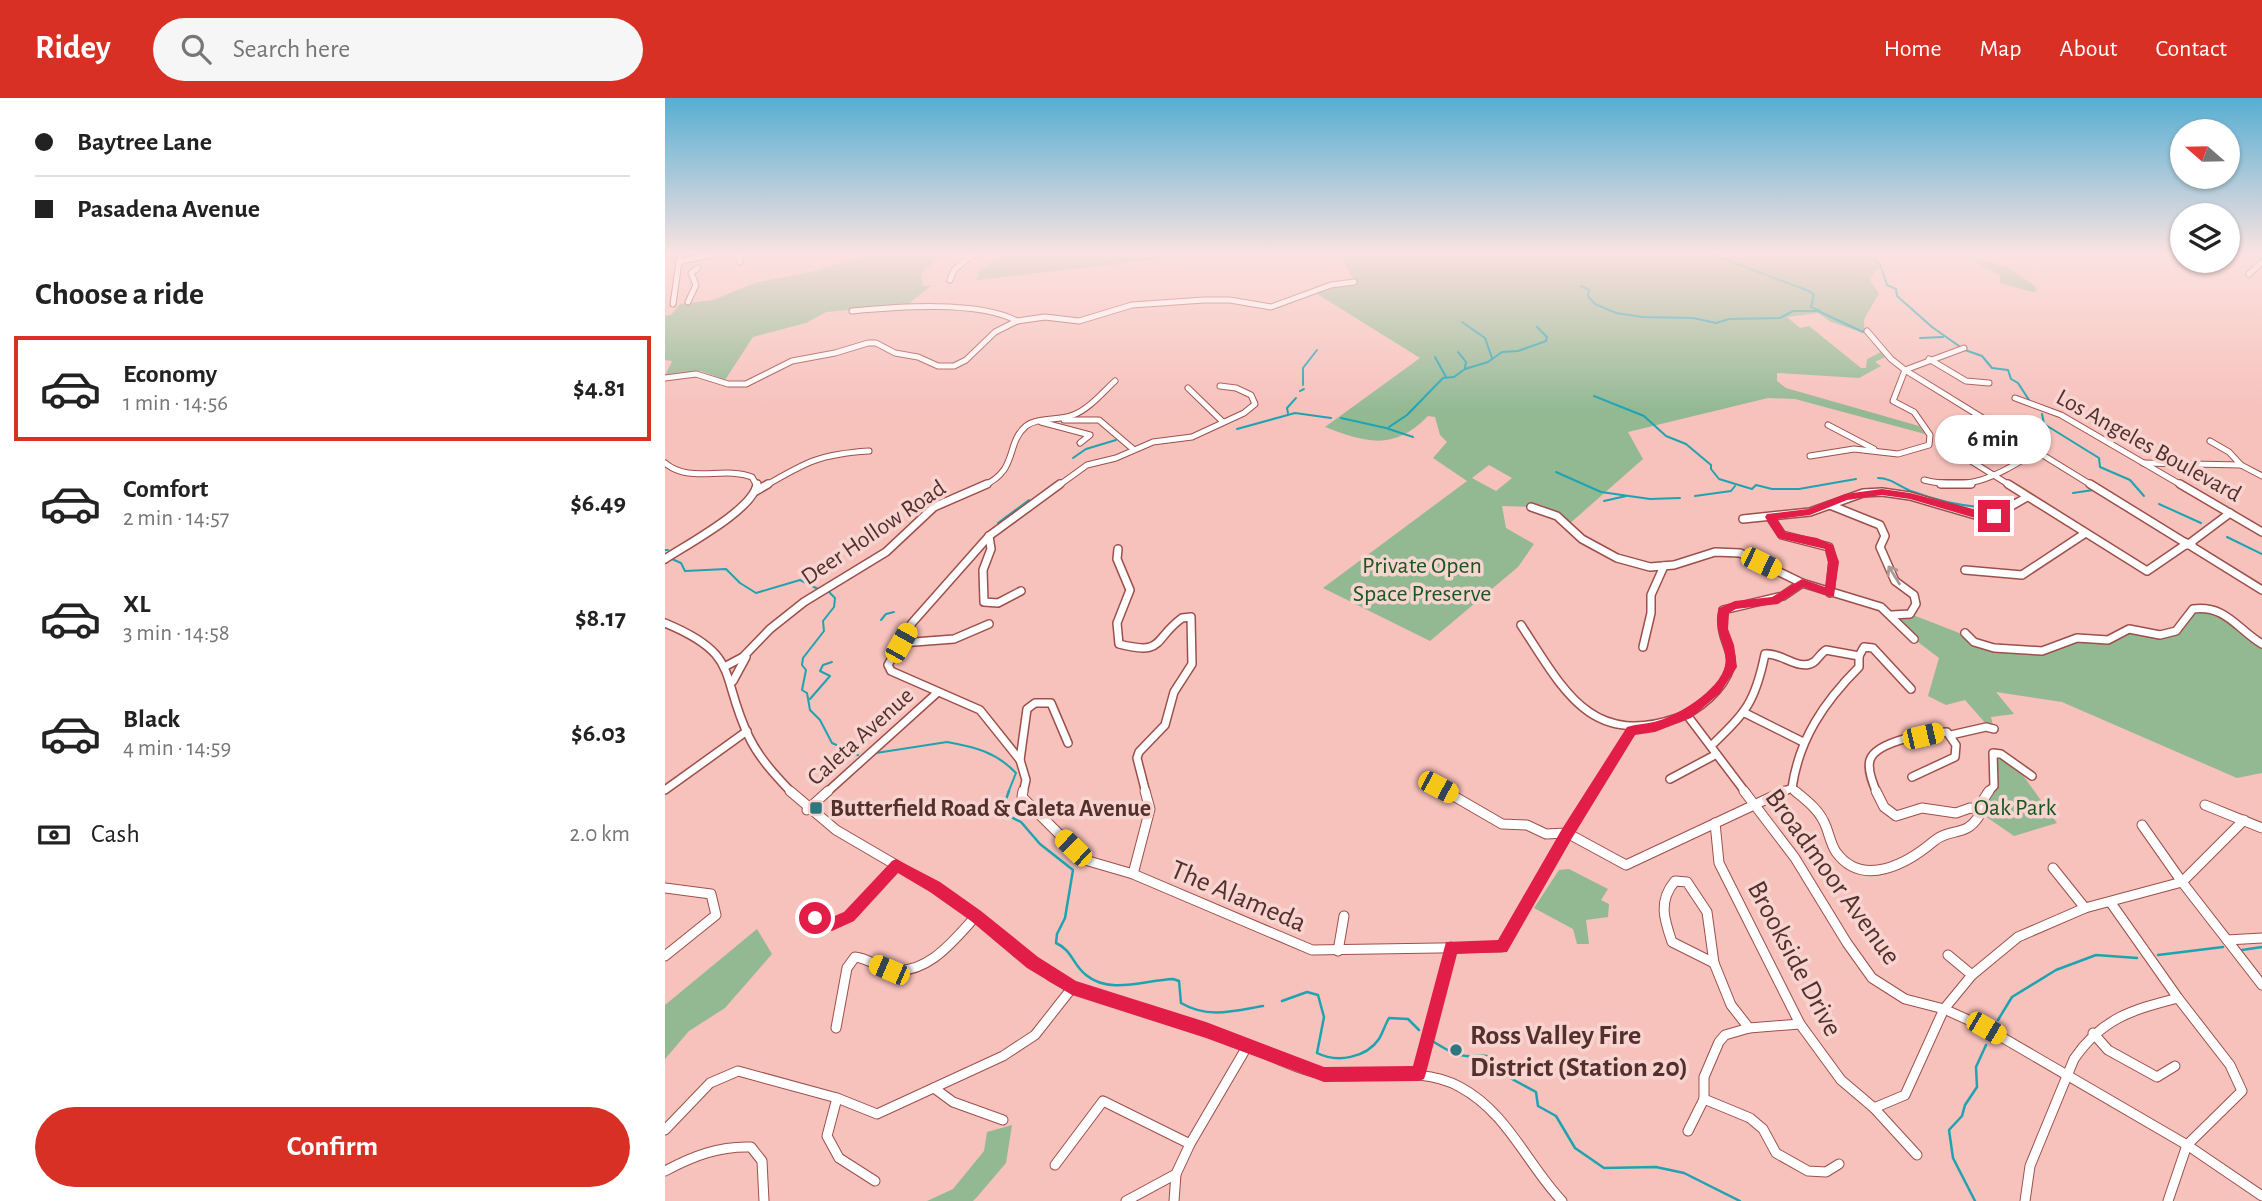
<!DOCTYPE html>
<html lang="en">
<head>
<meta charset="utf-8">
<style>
	body { margin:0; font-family:"Alegreya Sans",sans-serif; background:#f6f6f6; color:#222; height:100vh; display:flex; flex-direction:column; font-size:26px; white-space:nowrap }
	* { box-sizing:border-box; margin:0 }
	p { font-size:23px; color:#767676 }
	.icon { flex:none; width:38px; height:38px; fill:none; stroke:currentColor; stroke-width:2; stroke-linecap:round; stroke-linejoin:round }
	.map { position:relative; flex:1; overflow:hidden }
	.drawer { display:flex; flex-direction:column; background:#fff; width:665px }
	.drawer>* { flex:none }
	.banner { display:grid; align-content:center; height:154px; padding:0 35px; background:#fff }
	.needle { width:46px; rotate:290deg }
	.controls { position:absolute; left:1505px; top:21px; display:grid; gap:14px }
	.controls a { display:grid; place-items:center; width:70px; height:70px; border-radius:50%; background:#fff; box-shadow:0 2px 5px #0004; font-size:35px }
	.end { position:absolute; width:32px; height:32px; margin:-16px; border:9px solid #e11d48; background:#fff; box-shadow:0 0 0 4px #fff }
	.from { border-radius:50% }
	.bubble { position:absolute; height:49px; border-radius:24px; background:#fff; box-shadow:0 2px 5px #0004; font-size:23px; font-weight:700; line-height:49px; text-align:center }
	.car { position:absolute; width:21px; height:42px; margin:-21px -10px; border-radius:9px; box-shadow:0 0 5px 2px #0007; background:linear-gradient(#f5c518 24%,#345 0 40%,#f5c518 0 76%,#345 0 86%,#f5c518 0) }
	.banner b { display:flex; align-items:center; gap:24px; height:66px; font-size:26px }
	.banner b+b { border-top:2px solid #e0e0e0 }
	.banner i { width:18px; height:18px; background:#222 }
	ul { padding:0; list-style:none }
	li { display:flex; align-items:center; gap:21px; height:105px; margin:0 14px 10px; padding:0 21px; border:4px solid transparent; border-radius:0px }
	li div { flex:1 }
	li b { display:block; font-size:26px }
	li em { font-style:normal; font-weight:700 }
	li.on { border-color:#d93025 }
	li>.icon { width:63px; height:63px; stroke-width:1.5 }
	h2 { padding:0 35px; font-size:32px; line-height:84px }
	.pay { display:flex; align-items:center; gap:18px; height:77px; padding:0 35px; font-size:26px }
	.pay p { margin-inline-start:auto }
	.action { display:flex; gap:14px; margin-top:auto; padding:14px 35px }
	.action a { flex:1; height:80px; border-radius:42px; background:#d93025; color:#fff; font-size:28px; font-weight:700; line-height:80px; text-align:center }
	header { display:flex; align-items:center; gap:42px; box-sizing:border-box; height:98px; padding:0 35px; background:#d93025; color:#fff }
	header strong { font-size:33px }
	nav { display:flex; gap:38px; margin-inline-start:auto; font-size:24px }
	.search { width:490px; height:63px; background:#f6f6f6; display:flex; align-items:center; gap:18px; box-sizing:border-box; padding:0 24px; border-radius:38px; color:#767676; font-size:26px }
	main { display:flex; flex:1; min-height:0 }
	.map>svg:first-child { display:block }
	.green { fill:#93b993; fill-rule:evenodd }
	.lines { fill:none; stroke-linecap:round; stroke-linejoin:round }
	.stream-far1 { stroke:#1ea4b1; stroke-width:2 }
	.stream { stroke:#1ea4b1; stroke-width:2.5 }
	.minor-far2-casing { stroke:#9d504b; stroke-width:7 }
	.minor-far1-casing { stroke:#9d504b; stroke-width:10 }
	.minor-casing { stroke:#9d504b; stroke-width:11 }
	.minor-far2 { stroke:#fff; stroke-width:5 }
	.minor-far1 { stroke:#fff; stroke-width:7 }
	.minor { stroke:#fff; stroke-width:9 }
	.oneway { stroke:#a99896 }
	.route { fill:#e11d48 }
	.poi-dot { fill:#2f777f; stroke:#f8d4d0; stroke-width:2.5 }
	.labels { text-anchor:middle; stroke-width:7; stroke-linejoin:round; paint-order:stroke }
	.street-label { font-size:24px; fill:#53302d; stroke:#f8d4d0 }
	.park-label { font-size:24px; fill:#16581f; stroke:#f8d4d0 }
	.poi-label { font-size:24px; font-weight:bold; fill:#53302d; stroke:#f8d4d0; text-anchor:start }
	.near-street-label { font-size:28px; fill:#53302d; stroke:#f8d4d0 }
	.near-poi-label { font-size:28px; font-weight:bold; fill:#53302d; stroke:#f8d4d0; text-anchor:start }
</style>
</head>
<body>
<header>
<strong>Ridey</strong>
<div class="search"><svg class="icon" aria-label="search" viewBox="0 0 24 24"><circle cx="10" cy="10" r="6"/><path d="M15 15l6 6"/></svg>Search here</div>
<nav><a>Home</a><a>Map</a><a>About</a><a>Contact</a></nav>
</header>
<main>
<section class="drawer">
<div class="banner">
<b><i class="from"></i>Baytree Lane</b>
<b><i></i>Pasadena Avenue</b>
</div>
<h2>Choose a ride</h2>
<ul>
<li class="on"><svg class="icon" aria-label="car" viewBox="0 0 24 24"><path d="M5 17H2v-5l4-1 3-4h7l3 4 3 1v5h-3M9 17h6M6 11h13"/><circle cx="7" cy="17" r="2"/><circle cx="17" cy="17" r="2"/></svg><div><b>Economy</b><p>1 min · 14:56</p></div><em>$4.81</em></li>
<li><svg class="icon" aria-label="car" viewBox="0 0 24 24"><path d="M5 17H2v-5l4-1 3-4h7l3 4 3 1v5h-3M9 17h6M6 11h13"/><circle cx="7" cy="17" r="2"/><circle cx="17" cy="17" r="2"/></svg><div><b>Comfort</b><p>2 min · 14:57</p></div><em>$6.49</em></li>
<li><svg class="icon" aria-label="car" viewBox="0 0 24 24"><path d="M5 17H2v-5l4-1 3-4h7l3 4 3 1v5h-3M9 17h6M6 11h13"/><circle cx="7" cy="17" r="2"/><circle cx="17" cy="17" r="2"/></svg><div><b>XL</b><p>3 min · 14:58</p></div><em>$8.17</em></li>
<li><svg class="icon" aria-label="car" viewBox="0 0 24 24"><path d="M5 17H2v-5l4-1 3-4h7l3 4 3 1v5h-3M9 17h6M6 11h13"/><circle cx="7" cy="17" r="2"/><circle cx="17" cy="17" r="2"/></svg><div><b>Black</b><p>4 min · 14:59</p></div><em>$6.03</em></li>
</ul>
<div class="pay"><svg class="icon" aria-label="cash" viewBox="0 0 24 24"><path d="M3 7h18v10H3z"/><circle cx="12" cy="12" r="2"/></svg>Cash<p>2.0 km</p></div>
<div class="action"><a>Confirm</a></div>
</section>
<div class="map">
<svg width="1597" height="1103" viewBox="0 0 1597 1103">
	<rect width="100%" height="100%" fill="#f7c1bc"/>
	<g class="green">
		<polygon points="202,157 277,157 256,175 258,188 267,187 242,207 161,214 141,225 88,239 60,282 36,273 0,278 7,263 0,262 0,218 6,217 15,206 48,202 90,185 150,173"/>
		<polygon points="338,157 438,157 443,160 450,157 532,157 311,182 315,172"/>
		<path d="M675 157H1211L1215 171 1210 172 1205 182 1214 196C1212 199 1199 220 1199 223 1199 227 1200 231 1199 235L1166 224 1153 215 1122 219 1135 230 1144 228 1196 270H1201L1202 261 1216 254 1220 259 1210 264 1216 268 1194 280 1112 275V283L1121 290 1254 328 1260 336 1130 301 1103 300 963 334 978 361 903 427 866 409 837 408 841 430 869 446 853 469 765 543 658 490 802 383 768 360 782 344 775 337 770 319 763 318C729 353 702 345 660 329L755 260 649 194 689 183ZM824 367 847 380 831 393 807 380Z"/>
		<path d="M1307 159 1342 169 1370 188 1372 193 1367 194 1335 185V178C1326 169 1313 171 1307 159Z"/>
		<polygon points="1528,511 1557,513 1597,546 1597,675 1572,680 1397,604 1331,594 1349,616 1326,619 1328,628 1322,627 1300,602 1281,607 1263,598 1274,560 1249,541 1232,522 1248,517 1302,538 1310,545 1377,553 1406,541 1436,542 1464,531 1495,537 1511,533"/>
		<polygon points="1328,655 1355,673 1392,725 1349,738 1320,718 1317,713 1320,705 1333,691"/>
		<polygon points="904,771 943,791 936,802 944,806 943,819 921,822 924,846 912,846 908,831 869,810 894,772"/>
		<polygon points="92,831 107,856 60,910 24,933 0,961 0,907"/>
		<polygon points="347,1027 341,1065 312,1099 308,1103 262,1103 288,1091 319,1053 322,1034"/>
	</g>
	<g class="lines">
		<g class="stream-far1">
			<polyline points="1048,157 1144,193 1149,197 1146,209 1155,213"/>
			<polyline points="1212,157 1210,162 1215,166 1222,187 1231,191 1232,198 1267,229 1294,248"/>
			<polyline points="916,188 924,192 923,198 930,206 951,215 977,219 1028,220 1051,225 1064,221 1115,220 1128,213 1153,213 1198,234"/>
			<polyline points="797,224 820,240 827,260"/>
			<polyline points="1255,240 1278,239"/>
			<polyline points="1300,252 1317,258 1327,270 1343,272 1346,281 1353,285 1364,302"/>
			<polyline points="793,254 801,264 800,270"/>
			<polyline points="770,259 781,279"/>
			<polyline points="638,287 638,270 652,252"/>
			<polyline points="635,293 639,291"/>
			<polyline points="929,298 979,318 1001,338 1021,346 1046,367 1046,371 1054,381 1087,391 1091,387 1107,391 1134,391 1191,381"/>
			<polyline points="623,315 622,310 631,300"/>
			<polyline points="1377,316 1379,326 1434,360 1435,369 1465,382 1479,398"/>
			<polyline points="676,320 721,330 748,339"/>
			<polyline points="724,329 742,317 778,280 789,279 800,271 823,264 837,254 853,253 881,243 882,239 872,229"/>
			<polyline points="572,331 630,315 666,320"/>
			<polyline points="408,360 421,351 451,342"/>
			<polyline points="891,374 936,394 985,401 1015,400"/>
			<path d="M1213 380C1227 380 1236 390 1249 394 1270 402 1292 407 1314 409"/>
			<polyline points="1408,395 1428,392"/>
			<polyline points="1030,398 1066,393 1070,388"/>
			<polyline points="939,403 961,398"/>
			<polyline points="1494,406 1536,425"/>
			<polyline points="333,425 364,402"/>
			<polyline points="1562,439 1597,456"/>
			<polyline points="0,452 3,452"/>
			<polyline points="7,461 16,465 20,473 61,471 75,485 91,495 135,482 153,491"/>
			<polyline points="163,493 170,500 169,509 158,523 159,533 138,560 137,567 141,572 137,592 142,595 145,612 155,622 167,645 193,657"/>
			<polyline points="216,522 221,516 229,514"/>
			<polyline points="145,601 165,578 155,573 158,567 167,564"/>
			<path d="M211 655 282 644C310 649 331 654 351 675L343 695"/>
		</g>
		<g class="stream">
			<path d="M344 693 340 704 344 709 342 717 356 724 375 746 408 772 400 820 392 836 391 845C407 852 408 867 421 877 445 897 480 882 508 881L514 883 516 905C543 921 569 913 598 908"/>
			<polyline points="1577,852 1597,849"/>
			<polyline points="1493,857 1558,849"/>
			<path d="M617 903 642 894 653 897 659 919 652 955C672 965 701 960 714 941 718 934 720 927 724 920L743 921 754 932"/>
			<polyline points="1333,922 1347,899 1391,872 1431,857 1472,860"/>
			<path d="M769 944C779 950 789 957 801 958 813 959 818 955 829 960L836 975 871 994 873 1008 891 1018 910 1050 939 1070 991 1069 1019 1075 1075 1103"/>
			<polyline points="1310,1103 1288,1060 1284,1032 1297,1018 1300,1007 1312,989 1311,969 1321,947"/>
		</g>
		<g class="minor-far2-casing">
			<g id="minor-far2">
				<polyline points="73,157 75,164"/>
				<polyline points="13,164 44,157"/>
				<polyline points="1584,176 1597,164"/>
				<polyline points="285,182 289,172 307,157"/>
				<polyline points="23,204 31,187 26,175 33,170"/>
				<polyline points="8,206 15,157"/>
				<path d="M187 213C231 209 313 202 352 223"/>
				<polyline points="1202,233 1226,261 1240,272 1428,388"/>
				<polyline points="1264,261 1301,283 1324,285"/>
				<polyline points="0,280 31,276 63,286 81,286 127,263 170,255 203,245 211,245 230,255 253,259 273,268 289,268 301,262 330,234 352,223 380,219 414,223 467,207 539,202 565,202 606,209 666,187 689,184"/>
				<polyline points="523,290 558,324"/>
				<polyline points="1350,300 1396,317 1518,388"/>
				<polyline points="399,322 434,322 468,351"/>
				<polyline points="376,324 425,337 415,345"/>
				<polyline points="1163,327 1209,351"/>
				<polyline points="1545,343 1564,354 1576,367"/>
				<polyline points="1145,358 1189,351 1233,356 1264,347 1265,337 1249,314 1228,303 1240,272 1299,250"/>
				<polyline points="1298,358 1346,388"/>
				<path d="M0 365C25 386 58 368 87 379L92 388"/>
				<polyline points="1478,365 1576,367 1597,378"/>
				<path d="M1259 382C1308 394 1332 377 1373 353"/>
				<path d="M100 388C141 364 155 356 204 353"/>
				<path d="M318 388C354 372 340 346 361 328 373 319 393 323 408 317 423 312 438 294 450 283"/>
				<polyline points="393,388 422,367 451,360 488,344 527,339 579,315 590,306 586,297 571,290 555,288"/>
			</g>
		</g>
		<g class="minor-far1-casing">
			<g id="minor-far1">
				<polyline points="1276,386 1306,386"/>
				<polyline points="1343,386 1482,473 1520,447"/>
				<polyline points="1425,386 1519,444"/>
				<polyline points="1515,386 1597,434"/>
				<polyline points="91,393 103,386"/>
				<polyline points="1165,407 1215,427 1220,438 1215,449 1230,483 1249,497 1251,506 1245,516 1227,517"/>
				<polyline points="866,409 892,418 917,441 952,460 985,469 1009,467 1050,454 1075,455 1137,485 1216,509 1249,541"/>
				<polyline points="1105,419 1117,437 1164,449 1168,464 1165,495"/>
				<polyline points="1078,421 1145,414 1198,395 1217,394 1245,398 1310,417 1329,418 1362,399"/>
				<polyline points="324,438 326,451 318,472 319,504 333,505 356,493"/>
				<polygon points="1519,444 1527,447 1520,447"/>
				<polyline points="1525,445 1565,415"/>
				<polyline points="1526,448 1597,492"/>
				<path d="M453 451 452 461 465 492 452 525 454 546C500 558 488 541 517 520L526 519 527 566 509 594 500 627 474 654 472 660 481 695"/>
				<path d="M0 461C21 447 89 411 92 386"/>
				<polyline points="1300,472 1357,477 1419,436"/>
				<path d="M0 525C77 557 54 577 84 639 94 660 111 678 127 695"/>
				<path d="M856 527C898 591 925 650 1012 620 1033 613 1059 591 1065 570 1069 557 1060 546 1058 533 1056 526 1058 519 1058 512L1118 498 1137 485"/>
				<path d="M1300 535 1309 544 1329 550 1377 553 1412 540 1443 542 1464 531 1495 537 1511 533 1528 511C1561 507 1571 530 1597 546"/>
				<polyline points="236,545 289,541 324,526"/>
				<polyline points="978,549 986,515 986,497 999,468"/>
				<polyline points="61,568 78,559 105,531 139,504 221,454 269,409 322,386"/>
				<polyline points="68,583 81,559"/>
				<polyline points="1080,615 1138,644"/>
				<polyline points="1022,617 1081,695"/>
				<polyline points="1286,637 1321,629 1329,631"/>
				<path d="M1046 648C1081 614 1090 605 1100 556 1116 554 1134 574 1149 564 1153 561 1156 555 1161 552L1194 558"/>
				<polyline points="355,662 362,611 370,605 386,605 403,645"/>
				<polyline points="1005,681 1050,657"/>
				<polyline points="773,689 783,695"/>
				<polyline points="1127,690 1132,695"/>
				<polyline points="0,692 82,633"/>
				<polyline points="161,695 273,594"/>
				<polyline points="358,695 361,682 355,662 315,612 226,573 223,567 247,525 324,438 395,386"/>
				<polyline points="927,695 967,632"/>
				<path d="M1115 695 1127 690C1134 641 1159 604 1194 569V558L1199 549 1208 550 1246 591"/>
				<path d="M1212 695C1208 686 1202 672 1205 662 1211 643 1265 634 1282 634L1291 647 1290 659 1247 679"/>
				<polyline points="1322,695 1329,688 1328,655 1336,656 1367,678"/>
			</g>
		</g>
		<g class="minor-casing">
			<g id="minor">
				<path d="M125 693 171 732 284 798 387 879 407 890C459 908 512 922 564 940 592 950 619 967 648 974 696 986 750 964 795 989 842 1014 862 1066 897 1103"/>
				<polyline points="358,693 357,699 420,762 468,776 647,852 837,849 928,693"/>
				<polyline points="780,693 837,726 862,727 881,736 902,735 961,767 1119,693"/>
				<polyline points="1079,693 1130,760 1182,845 1207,880 1240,901 1279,911 1321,930 1522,1047 1597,1098"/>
				<path d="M1130 693C1141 702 1153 711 1159 724 1164 734 1165 745 1171 754 1198 791 1243 765 1269 743 1286 729 1300 740 1314 718L1312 711"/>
				<polyline points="1211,693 1219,709 1231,718 1257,710 1291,715 1305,710 1312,711"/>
				<polyline points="1540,707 1597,730"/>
				<polyline points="1312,711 1324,693"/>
				<polyline points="142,712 163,693"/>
				<polyline points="1050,725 1054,765 1135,926 1176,982 1209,1010 1252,1057"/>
				<polyline points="1477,727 1517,784 1597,887"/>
				<polyline points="1388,770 1420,810"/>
				<polyline points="468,776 485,711 480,693"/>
				<path d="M1010 783 1022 784 1042 814 1049 865 1007 844C999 821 993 803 1010 783Z"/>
				<polyline points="0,790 46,796 51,817 0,858"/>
				<polyline points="1446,805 1513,900 1565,967 1577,993 1522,1047 1503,1103"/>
				<polyline points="150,820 167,826 184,819 231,767"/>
				<polyline points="1562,842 1597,840"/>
				<polyline points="673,853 679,818"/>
				<polyline points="1283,857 1307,877"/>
				<polyline points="1049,865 1066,907 1084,930"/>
				<path d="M171 930 182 870 190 859C203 860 213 870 226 872 263 877 289 842 311 818"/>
				<polyline points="1428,935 1443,952 1492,979 1510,968"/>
				<polyline points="753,976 786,849"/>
				<polyline points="269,990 288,1004 338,1022"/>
				<polyline points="172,1000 162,1038 174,1060 210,1083"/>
				<polyline points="1039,1001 1085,1020 1098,1031 1111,1055 1143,1073 1161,1074 1174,1066"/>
				<polyline points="1209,1010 1240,997 1279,911 1307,877 1353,839 1420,810 1517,784 1579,722"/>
				<polyline points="0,1032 45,985 73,973 172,1000 212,1016 338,958 370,937 407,890"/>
				<polyline points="1023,1033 1039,1001 1039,979 1054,944 1060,937 1084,930 1135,926"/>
				<polyline points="390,1067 438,1003 525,1046"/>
				<path d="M0 1073C28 1058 54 1048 86 1049L97 1063 99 1103"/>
				<polyline points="461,1103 511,1076 525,1046 583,947"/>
				<polyline points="509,1103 511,1076"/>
				<path d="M1360 1103 1365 1068 1409 961C1437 920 1467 912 1513 900"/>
			</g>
		</g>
		<use href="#minor-far2" class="minor-far2"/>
		<use href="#minor-far1" class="minor-far1"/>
		<use href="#minor" class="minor"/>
	</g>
	<defs><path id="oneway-shaft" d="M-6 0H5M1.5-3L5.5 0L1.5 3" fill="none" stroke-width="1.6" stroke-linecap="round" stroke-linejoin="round" transform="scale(1.75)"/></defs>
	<use class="oneway" href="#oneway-shaft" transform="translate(1229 477) rotate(-122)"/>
	<linearGradient id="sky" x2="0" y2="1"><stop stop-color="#57aed2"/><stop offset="0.5" stop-color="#fbe3e1"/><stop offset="1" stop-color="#fbe3e1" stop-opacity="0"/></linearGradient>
	<rect width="1597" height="311" fill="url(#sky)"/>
	<path class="route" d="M1217 391 1245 395 1334 418 1329 422 1310 420 1245 401 1217 397 1182 402 1145 417 1112 421 1120 434 1152 440 1168 447 1174 464 1169 498 1165 499 1138 489 1113 506 1071 511 1064 515 1063 531 1069 547 1072 569 1055 595 1026 620 990 634 970 637 907 740 842 854 792 856 761 975 759 981 754 983 659 984 541 940 407 897 362 870 306 823 265 794 233 775 189 823 167 833 145 825 143 820 150 813 167 819 179 814 227 763 231 761 275 784 316 813 373 859 411 883 541 924 659 969 748 968 781 844 833 842 897 731 962 629C971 626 980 626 989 624 1011 619 1055 592 1060 568 1064 548 1046 532 1054 510L1070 503 1107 499 1137 481 1160 489 1163 464 1160 451 1113 440 1100 419 1102 416 1143 411 1180 396Z"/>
	<g class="poi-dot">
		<rect x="144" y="703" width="14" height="14" rx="3.5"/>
		<circle cx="791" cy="952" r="7"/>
	</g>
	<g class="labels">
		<g class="street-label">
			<text transform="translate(1484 347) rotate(29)" y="8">Los Angeles Boulevard</text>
			<text transform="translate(208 434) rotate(-34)" y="8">Deer Hollow Road</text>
			<text transform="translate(195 638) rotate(-42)" y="8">Caleta Avenue</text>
		</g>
		<g class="park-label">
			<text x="757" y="475">Private Open<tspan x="757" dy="28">Space Preserve</tspan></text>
			<text x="1350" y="717">Oak Park</text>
		</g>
		<g class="poi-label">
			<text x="165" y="718">Butterfield Road &amp; Caleta Avenue</text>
		</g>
		<g class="near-street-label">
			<text transform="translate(1169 778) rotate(54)" y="10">Broadmoor Avenue</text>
			<text transform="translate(574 797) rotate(23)" y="10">The Alameda</text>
			<text transform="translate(1131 860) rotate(62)" y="10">Brookside Drive</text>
		</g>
		<g class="near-poi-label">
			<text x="805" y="946">Ross Valley Fire<tspan x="805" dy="32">District (Station 20)</tspan></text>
		</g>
	</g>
</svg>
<div class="controls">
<a><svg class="needle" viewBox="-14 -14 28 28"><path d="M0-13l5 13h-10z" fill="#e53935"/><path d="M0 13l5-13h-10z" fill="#767676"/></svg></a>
<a><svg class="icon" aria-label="layers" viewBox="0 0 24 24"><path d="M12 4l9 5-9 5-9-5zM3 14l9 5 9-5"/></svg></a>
</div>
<i class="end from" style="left:150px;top:820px"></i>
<i class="end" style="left:1329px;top:418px"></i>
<div class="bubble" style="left:1270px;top:317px;width:116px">6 min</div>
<i class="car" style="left:1096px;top:465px;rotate:116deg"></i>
<i class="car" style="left:236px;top:545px;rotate:29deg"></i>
<i class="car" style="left:1258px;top:638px;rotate:77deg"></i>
<i class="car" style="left:773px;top:689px;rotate:118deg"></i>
<i class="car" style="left:408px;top:750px;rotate:314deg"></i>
<i class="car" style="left:224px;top:872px;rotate:293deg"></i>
<i class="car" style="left:1321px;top:930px;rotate:120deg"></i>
</div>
</main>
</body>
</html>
